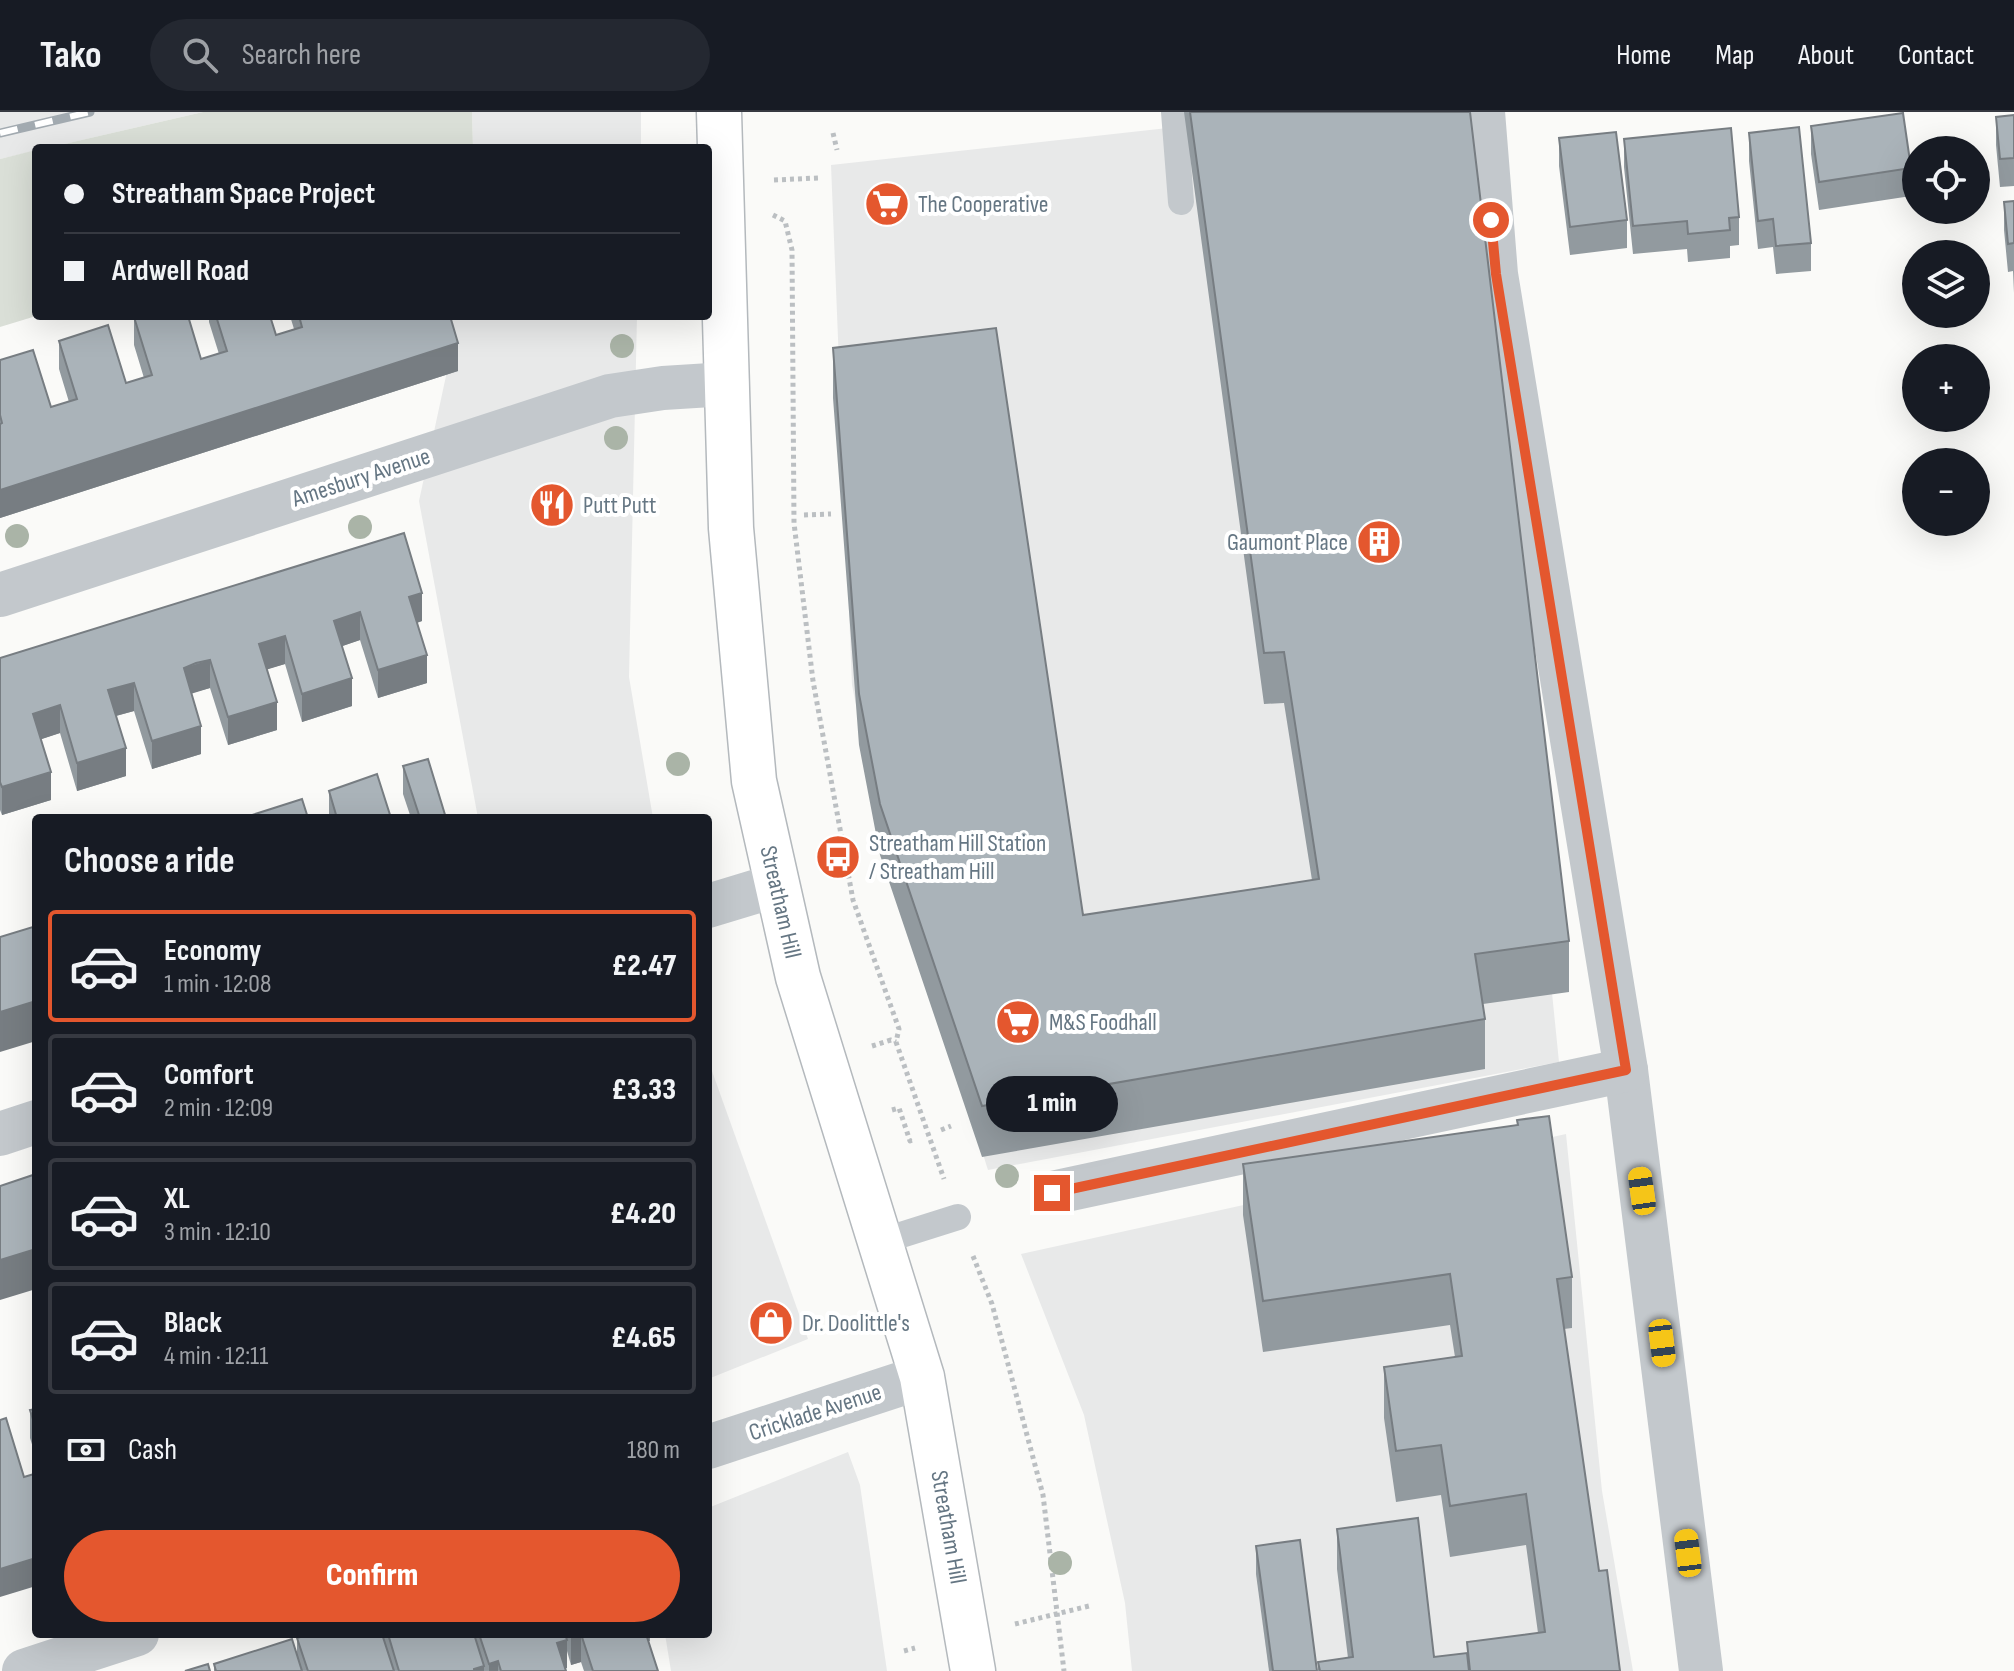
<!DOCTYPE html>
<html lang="en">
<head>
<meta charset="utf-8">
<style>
	body { margin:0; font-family:"Sofia Sans Condensed",sans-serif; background:#242831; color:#f1f3f6; height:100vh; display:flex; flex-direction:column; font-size:30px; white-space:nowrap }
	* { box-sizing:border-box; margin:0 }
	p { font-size:26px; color:#9ea1a6 }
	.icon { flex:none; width:44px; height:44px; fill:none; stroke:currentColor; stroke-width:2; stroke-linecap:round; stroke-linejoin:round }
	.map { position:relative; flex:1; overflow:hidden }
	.drawer { position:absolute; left:32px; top:702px; width:680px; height:824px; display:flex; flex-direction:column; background:#171b24; border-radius:8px; box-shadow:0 8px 32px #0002 }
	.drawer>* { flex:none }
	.hud { position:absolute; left:32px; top:32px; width:680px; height:176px; border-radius:8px; box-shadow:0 8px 32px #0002; display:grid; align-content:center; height:176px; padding:0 32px; background:#171b24 }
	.controls { position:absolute; left:1902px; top:24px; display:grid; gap:16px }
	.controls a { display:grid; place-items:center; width:88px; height:88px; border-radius:50%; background:#171b24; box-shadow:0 8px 32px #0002; font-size:40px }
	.end { position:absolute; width:36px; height:36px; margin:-18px; border:10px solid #e4572e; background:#fff; box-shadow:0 0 0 4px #fff }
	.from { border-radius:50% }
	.bubble { position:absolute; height:56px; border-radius:28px; background:#171b24; box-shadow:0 8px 32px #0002; font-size:26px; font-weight:800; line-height:56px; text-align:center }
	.car { position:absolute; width:24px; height:48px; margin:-24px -12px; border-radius:10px; box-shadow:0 0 6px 2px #0007; background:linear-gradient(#f5c518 24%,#345 0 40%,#f5c518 0 76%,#345 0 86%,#f5c518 0) }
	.hud b { display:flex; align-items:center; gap:28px; height:76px; font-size:30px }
	.hud b+b { border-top:2px solid #363941 }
	.hud i { width:20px; height:20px; background:#f1f3f6 }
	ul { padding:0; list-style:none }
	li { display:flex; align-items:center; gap:24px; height:112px; margin:0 16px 12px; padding:0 16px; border:4px solid #363941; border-radius:8px }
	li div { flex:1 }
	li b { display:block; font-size:30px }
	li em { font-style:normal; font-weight:800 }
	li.current { border-color:#e4572e }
	li>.icon { width:72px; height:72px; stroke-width:1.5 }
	h2 { padding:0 32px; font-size:36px; line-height:96px }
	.pay { display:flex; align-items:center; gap:20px; height:88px; padding:0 32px; font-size:30px }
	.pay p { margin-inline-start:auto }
	.button { display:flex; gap:16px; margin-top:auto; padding:16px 32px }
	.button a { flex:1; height:92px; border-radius:48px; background:#e4572e; color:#fff; font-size:32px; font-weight:800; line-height:92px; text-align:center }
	header { display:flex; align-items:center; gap:48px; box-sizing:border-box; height:112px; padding:0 40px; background:#171b24; border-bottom:2px solid #363941 }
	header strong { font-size:38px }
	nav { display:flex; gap:44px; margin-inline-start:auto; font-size:28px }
	.search { width:560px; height:72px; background:#242831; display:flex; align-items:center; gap:20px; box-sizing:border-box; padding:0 28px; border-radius:44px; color:#9ea1a6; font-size:30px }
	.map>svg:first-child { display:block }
	.built { fill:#e8e9e9 }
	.green { fill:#dadfd7 }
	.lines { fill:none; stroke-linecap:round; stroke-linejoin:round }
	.highway-casing { stroke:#b4b9bd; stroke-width:47 }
	.path { stroke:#bbbfc2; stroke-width:5; stroke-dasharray:4 4; stroke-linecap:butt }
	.lane { stroke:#c3c8cc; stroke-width:26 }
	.street { stroke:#c3c8cc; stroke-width:44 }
	.highway { stroke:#fff; stroke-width:44 }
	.rail-casing { stroke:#a2aab0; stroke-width:9 }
	.rail { stroke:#fff; stroke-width:6; stroke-dasharray:18; stroke-linecap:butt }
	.tree { fill:#aab4a7 }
	.wall { fill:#929a9f }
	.shaded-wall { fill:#777d82 }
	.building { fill:#aab3b9; stroke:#777d82; stroke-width:2 }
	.route { stroke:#e4572e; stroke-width:10 }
	.labels { text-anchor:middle; stroke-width:8; stroke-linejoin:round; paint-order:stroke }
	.poi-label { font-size:24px; fill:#657683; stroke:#fff; text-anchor:start }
	.street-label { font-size:24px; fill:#657683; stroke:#fff }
</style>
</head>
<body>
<header>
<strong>Tako</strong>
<div class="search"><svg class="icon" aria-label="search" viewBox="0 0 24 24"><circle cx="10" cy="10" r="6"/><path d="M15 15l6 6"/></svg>Search here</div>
<nav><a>Home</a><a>Map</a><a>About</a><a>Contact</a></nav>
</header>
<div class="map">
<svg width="2014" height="1559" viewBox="0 0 2014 1559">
	<rect width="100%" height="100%" fill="#fafaf8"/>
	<g class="built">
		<polygon points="0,0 203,0 0,47"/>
		<polygon points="472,0 641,0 641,36 473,36"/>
		<polygon points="1313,0 1463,0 1559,950 988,1058 883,729 852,573 831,53"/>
		<polygon points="428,204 637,204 629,565 653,706 478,706 419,389 446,264"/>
		<polygon points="708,948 808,1227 708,1267"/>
		<polygon points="1566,1022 1602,1379 1633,1559 1132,1559 1125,1491 1084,1303 1021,1142"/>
		<polygon points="848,1340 860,1373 887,1559 671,1559 665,1522 708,1522 708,1396"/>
	</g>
	<g class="green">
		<polygon points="203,0 472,0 473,36 47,36"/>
		<polygon points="36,38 36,204 0,215 0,47"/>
	</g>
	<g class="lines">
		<g class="highway-casing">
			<polyline id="highway" points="719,0 731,416 754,669 798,865 922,1265 973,1559"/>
		</g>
		<g class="path">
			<polyline points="833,21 837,38"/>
			<polyline points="774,68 818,66"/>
			<polyline points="773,103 785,109 792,138 794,411 813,569 853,788 899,917 896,930 944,1067"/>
			<polyline points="804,403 831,402"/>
			<polyline points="872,934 891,928 896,930"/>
			<polyline points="892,998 899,996 910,1029 915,1027"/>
			<polyline points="941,1018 951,1014"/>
			<polyline points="973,1144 992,1192 1043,1383 1064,1559"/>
			<polyline points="1015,1512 1089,1494"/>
			<polyline points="904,1539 915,1536"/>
		</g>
		<g class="lane">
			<polyline points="1174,0 1181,90"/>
			<polyline points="882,1129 958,1105"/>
		</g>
		<g class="street">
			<polyline points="1483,0 1496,162 1626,958 1701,1559"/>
			<polyline points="0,483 610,284 663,276 727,272"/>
			<polyline points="708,794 777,773"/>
			<polyline points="0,1022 36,1010"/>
			<polyline points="1052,1081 1626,958"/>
			<polyline points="708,1335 922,1265"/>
			<polyline points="24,1559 137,1522"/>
		</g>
		<use href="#highway" class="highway"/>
		<g class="rail-casing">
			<polyline id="rail" points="0,21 90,0"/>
		</g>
		<use href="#rail" class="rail"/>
	</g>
	<g class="tree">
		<circle cx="622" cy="234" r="12"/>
		<circle cx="616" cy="326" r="12"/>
		<circle cx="360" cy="415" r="12"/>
		<circle cx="17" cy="424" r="12"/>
		<circle cx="678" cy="652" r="12"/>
		<circle cx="1007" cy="1064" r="12"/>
		<circle cx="1060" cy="1451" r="12"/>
	</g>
	<g class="wall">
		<polygon points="1184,0 1470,0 1569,829 1569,880 1483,892 1485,907 1485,957 982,1045 880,743 859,633 833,286 833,236 1083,803 1312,768 1284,591 1264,592"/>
		<polygon points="2014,3 2014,74 2000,75 1996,33 1996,5"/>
		<polygon points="1811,14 1911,56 1911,84 1819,98 1811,42"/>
		<polygon points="1749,21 1811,131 1811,159 1776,162 1773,135 1758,137 1749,49"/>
		<polygon points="1559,26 1627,108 1627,136 1570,143 1559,54"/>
		<polygon points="1624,27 1739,105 1739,133 1730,134 1730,146 1688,150 1687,137 1633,142 1624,55"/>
		<polygon points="2014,89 2014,181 2013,159 2008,160 2004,118 2004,90"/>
		<polygon points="209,204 270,204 276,223 294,217 290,204 450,204 458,259 0,406 0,248 51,295 69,290 59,257 59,229 126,271 144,266 134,233 134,205 201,247 219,242 209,210"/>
		<polygon points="404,421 422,509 417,511 427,571 378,586 360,528 342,534 352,594 302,610 285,552 267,557 277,618 228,633 210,576 191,581 201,642 152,657 134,599 116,604 126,664 77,679 60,621 41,627 51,688 2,703 0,698 0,546"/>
		<polygon points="403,654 446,706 411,706 403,682"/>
		<polygon points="329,679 391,706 329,706"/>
		<polygon points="1517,1008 1572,1165 1572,1216 1564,1217 1599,1459 1620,1559 1318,1559 1318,1550 1348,1546 1337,1457 1337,1417 1434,1545 1467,1541 1467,1530 1538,1521 1526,1433 1450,1445 1441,1383 1396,1390 1384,1306 1384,1255 1455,1245 1450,1213 1263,1240 1243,1103 1243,1052 1517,1013"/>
		<polygon points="36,1297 36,1345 30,1326 30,1298"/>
		<polygon points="1256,1434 1317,1559 1269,1559 1256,1462"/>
		<polygon points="310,1522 650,1522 650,1529 648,1529 658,1559 584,1559 581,1550 571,1553 567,1539 566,1559 214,1559 214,1552 297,1544 297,1526"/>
	</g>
	<g class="shaded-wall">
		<polygon points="458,231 458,259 0,406 0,378"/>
		<polygon points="422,481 422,509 409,513 409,485"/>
		<polygon points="360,500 360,528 334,537 334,509"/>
		<polygon points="285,524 285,552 259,560 259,532"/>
		<polygon points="427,543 427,571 378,586 378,558"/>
		<polygon points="210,548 210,576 184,584 184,556"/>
		<polygon points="352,566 352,594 302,610 302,582"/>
		<polygon points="134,571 134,599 108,606 108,578"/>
		<polygon points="277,590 277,618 228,633 228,605"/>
		<polygon points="60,593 60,621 33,630 33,602"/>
		<polygon points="201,614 201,642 152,657 152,629"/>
		<polygon points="126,636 126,664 77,679 77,651"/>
		<polygon points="51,660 51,688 2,703 2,675"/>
		<polygon points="36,889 36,929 0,940 0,900"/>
		<polygon points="36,1137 36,1177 0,1188 0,1148"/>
		<polygon points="36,1446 36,1474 0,1485 0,1457"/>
		<polygon points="581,1522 581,1550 571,1553 571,1525"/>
		<polygon points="567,1528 567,1556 557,1559 557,1531"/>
		<polygon points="498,1549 498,1559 489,1559 489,1552"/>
		<polygon points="484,1554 484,1559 474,1559 474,1557"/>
	</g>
	<g class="building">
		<polygon points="1190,0 1470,0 1569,829 1475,842 1485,907 982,994 880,692 859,582 833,236 996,216 1083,803 1319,767 1284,540 1264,541"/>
		<polygon points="1903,1 1911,56 1819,70 1811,14"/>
		<polygon points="2014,3 2014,46 2000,47 1996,5"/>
		<polygon points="1799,15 1811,131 1776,134 1773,107 1758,109 1749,21"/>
		<polygon points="1731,16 1739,105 1729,106 1730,118 1688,122 1687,109 1633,114 1624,27"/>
		<polygon points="1616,20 1627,108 1570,115 1559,26"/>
		<polygon points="2014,89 2014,131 2008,132 2004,90"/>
		<polygon points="138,204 188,204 201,247 227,239 216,204 270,204 276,223 302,215 299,204 450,204 458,231 0,378 0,312 2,311 0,303 0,248 33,238 51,295 77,287 59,229 108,213 126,271 152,263 134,205"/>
		<polygon points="404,421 422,481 409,485 427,543 378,558 360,500 334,509 352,566 302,582 285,524 259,532 277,590 228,605 210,548 196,551 184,556 201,614 152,629 134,571 108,578 126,636 77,651 60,593 33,602 51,660 2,675 0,670 0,546"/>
		<polygon points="428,647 446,706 420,706 403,654"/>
		<polygon points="377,662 391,706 337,706 329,679"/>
		<polygon points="302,687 308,706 249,706 249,704"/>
		<polygon points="36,814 36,889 0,900 0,825"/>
		<polygon points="1549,1004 1572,1165 1557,1167 1599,1459 1607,1458 1620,1559 1470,1559 1467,1530 1545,1520 1526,1382 1450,1394 1441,1333 1396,1339 1384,1255 1462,1244 1450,1162 1263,1189 1243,1052 1518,1013 1517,1008"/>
		<polygon points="36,1062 36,1137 0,1148 0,1074"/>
		<polygon points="36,1297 36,1317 30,1298"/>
		<polygon points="6,1306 24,1365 34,1362 36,1369 36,1446 0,1457 0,1308"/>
		<polygon points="1418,1406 1434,1545 1467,1541 1469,1559 1320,1559 1318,1550 1353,1545 1337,1417"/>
		<polygon points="1300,1428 1317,1559 1273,1559 1256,1434"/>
		<polygon points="310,1522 382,1522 394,1559 308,1559 297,1526"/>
		<polygon points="388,1522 474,1522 484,1554 474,1557 474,1559 399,1559"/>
		<polygon points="479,1522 565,1522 567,1528 557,1531 566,1559 501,1559 498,1549 489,1552"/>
		<polygon points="581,1522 646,1522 658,1559 593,1559"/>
		<polygon points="292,1527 302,1559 216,1559 214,1552"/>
		<polygon points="208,1552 210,1559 185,1559"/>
	</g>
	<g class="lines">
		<polyline class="route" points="1052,1081 1626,958 1496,162 1491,108"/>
	</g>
	<defs>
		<g id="supermarket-disc" transform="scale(2.3)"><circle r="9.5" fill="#e4572e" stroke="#fff"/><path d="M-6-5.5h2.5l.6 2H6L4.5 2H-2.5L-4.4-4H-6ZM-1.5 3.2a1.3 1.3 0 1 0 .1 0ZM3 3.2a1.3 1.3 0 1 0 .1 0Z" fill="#fff"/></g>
		<g id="restaurant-disc" transform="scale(2.3)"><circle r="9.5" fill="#e4572e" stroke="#fff"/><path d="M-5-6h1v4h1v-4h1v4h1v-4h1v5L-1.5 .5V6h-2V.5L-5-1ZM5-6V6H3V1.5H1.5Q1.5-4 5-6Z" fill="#fff"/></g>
		<g id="building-disc" transform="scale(2.3)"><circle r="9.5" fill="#e4572e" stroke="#fff"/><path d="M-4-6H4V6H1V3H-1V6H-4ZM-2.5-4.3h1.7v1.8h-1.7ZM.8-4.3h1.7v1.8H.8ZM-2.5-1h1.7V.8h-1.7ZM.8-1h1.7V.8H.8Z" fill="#fff"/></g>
		<g id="bus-disc" transform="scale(2.3)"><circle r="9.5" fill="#e4572e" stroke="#fff"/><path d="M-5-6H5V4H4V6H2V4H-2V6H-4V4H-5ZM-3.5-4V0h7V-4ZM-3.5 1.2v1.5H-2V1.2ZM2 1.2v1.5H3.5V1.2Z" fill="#fff"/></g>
		<g id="shop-disc" transform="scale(2.3)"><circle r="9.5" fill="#e4572e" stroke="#fff"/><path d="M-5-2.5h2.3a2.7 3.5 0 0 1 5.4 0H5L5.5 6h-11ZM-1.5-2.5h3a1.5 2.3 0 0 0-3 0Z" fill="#fff"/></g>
	</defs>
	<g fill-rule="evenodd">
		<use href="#supermarket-disc" x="887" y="92"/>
		<use href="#restaurant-disc" x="552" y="393"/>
		<use href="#building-disc" x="1379" y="430"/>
		<use href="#bus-disc" x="838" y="745"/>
		<use href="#supermarket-disc" x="1018" y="910"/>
		<use href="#shop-disc" x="771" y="1211"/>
	</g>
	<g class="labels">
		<g class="poi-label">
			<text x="918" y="100">The Cooperative</text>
			<text x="583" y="401">Putt Putt</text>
			<text x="1348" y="438" text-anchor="end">Gaumont Place</text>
			<text x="869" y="739">Streatham Hill Station<tspan x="869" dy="28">/ Streatham Hill</tspan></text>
			<text x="1049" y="918">M&amp;S Foodhall</text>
			<text x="802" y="1219">Dr. Doolittle's</text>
		</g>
		<g class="street-label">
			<text transform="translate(361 365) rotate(-18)" y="8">Amesbury Avenue</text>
			<text transform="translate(781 790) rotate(77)" y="8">Streatham Hill</text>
			<text transform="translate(815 1300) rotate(-18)" y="8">Cricklade Avenue</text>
			<text transform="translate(949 1415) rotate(80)" y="8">Streatham Hill</text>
		</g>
	</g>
</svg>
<div class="controls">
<a><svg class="icon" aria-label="locate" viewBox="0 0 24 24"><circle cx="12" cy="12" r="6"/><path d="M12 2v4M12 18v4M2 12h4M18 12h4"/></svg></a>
<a><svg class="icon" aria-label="layers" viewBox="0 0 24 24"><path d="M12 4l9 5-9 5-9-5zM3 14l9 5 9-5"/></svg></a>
<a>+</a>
<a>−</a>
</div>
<i class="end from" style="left:1491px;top:108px"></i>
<i class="end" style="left:1052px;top:1081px"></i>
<div class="bubble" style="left:986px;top:964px;width:132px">1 min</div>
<i class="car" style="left:1642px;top:1079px;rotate:352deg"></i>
<i class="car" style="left:1662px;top:1231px;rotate:173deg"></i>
<i class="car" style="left:1688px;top:1441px;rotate:353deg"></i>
<div class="hud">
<b><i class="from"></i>Streatham Space Project</b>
<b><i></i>Ardwell Road</b>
</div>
<section class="drawer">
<h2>Choose a ride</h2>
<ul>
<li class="current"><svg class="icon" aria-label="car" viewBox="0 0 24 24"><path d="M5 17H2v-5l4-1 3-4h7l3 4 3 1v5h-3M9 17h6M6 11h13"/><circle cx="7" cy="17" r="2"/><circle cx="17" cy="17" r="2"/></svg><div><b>Economy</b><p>1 min · 12:08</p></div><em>£2.47</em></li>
<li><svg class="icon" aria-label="car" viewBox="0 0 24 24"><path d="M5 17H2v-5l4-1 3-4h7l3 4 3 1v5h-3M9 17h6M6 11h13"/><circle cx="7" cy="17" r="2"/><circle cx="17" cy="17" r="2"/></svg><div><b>Comfort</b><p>2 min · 12:09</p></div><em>£3.33</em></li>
<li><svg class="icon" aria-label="car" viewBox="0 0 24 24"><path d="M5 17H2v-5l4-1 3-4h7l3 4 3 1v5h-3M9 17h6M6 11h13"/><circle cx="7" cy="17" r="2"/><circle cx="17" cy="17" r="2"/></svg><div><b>XL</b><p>3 min · 12:10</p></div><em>£4.20</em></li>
<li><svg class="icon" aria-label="car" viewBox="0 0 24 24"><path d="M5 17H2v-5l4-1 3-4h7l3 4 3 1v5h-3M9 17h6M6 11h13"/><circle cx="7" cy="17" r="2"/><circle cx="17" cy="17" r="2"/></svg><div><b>Black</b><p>4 min · 12:11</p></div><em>£4.65</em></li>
</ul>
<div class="pay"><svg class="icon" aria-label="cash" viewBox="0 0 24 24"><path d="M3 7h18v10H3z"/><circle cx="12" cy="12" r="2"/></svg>Cash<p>180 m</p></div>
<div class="button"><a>Confirm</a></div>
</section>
</div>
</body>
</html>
